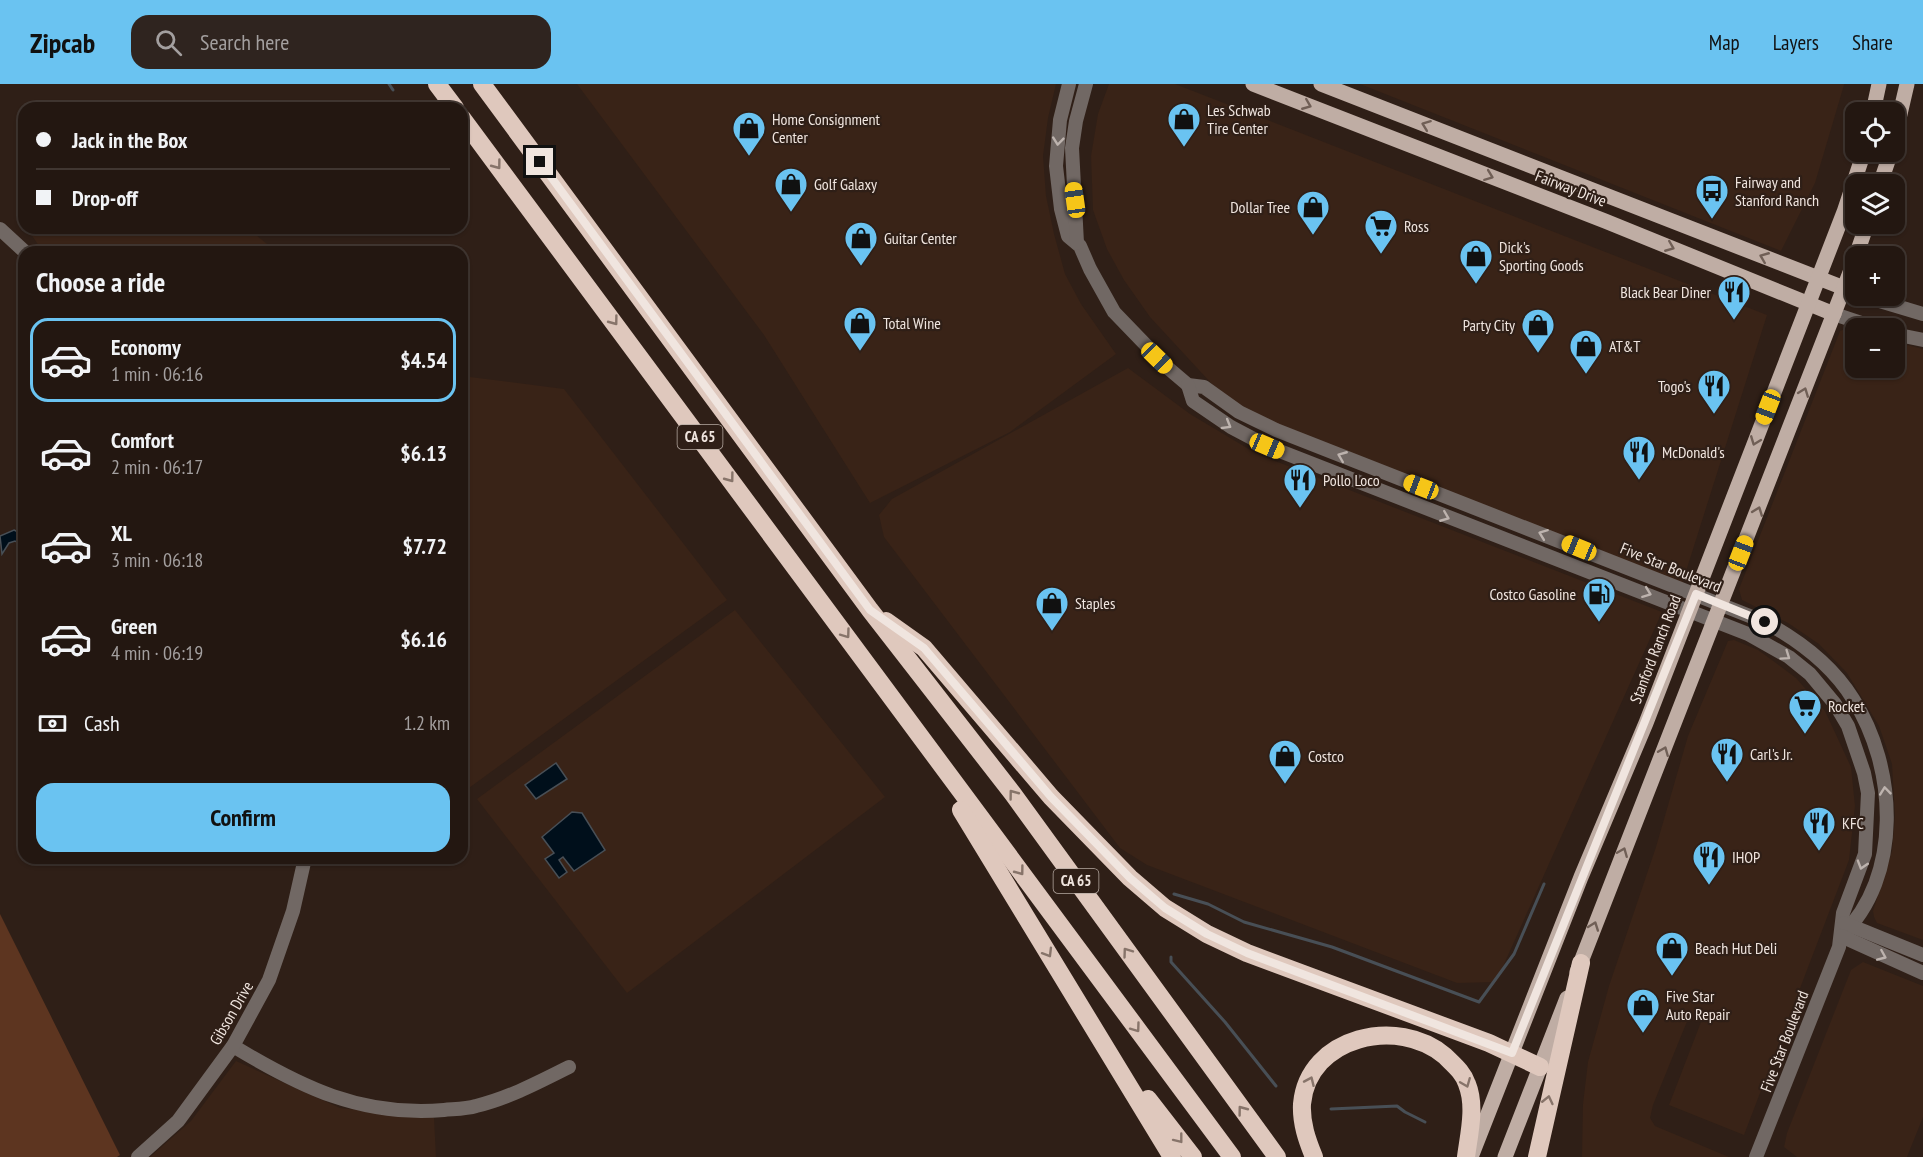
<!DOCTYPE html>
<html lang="en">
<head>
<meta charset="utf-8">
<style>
	body { margin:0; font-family:"PT Sans Narrow",sans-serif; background:#2f241f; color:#f1f3f6; height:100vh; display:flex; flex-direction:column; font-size:22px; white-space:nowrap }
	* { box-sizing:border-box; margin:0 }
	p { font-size:20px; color:#a39f9f }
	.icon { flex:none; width:33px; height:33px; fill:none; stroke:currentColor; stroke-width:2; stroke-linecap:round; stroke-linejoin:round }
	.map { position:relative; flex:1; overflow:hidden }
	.side { position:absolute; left:18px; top:162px; width:450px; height:618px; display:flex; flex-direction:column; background:#231711; border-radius:18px; box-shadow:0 2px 4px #0004,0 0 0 2px #403631 }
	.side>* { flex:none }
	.banner { position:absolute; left:18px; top:18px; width:450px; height:132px; border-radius:18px; box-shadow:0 2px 4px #0004,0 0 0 2px #403631; display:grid; align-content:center; height:132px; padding:0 18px; background:#231711 }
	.buttons { position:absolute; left:1845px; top:18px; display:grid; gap:12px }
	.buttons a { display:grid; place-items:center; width:60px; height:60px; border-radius:12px; background:#231711; box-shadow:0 2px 4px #0004,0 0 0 2px #403631; font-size:30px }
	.end { position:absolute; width:27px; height:27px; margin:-14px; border:8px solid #f0e5df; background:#111; box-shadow:0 0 0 3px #111 }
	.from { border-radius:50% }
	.car { position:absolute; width:18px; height:36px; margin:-18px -9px; border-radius:8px; box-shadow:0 0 4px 2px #0007; background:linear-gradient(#f5c518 24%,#345 0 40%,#f5c518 0 76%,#345 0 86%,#f5c518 0) }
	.banner b { display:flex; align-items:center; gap:21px; height:57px; font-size:22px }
	.banner b+b { border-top:2px solid #403631 }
	.banner i { width:15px; height:15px; background:#f1f3f6 }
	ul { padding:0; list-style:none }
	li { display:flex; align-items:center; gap:18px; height:84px; margin:0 12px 9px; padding:0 6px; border:3px solid transparent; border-radius:18px }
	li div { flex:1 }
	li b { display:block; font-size:22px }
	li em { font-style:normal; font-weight:800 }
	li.active { border-color:#6ac3f1 }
	li>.icon { width:54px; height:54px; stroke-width:1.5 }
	h2 { padding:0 18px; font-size:27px; line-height:72px }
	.pay { display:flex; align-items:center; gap:15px; height:66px; padding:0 18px; font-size:22px }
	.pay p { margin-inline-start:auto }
	.cta { display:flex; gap:12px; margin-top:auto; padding:12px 18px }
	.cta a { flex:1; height:69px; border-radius:18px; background:#6ac3f1; color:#111; font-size:24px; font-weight:800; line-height:69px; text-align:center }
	header { display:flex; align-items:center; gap:36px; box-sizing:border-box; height:84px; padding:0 30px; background:#6ac3f1; color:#111 }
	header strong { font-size:28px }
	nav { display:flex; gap:33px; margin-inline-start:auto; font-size:21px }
	.search { width:420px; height:54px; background:#2f241f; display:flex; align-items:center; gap:15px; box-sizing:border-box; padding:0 21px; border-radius:18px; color:#a39f9f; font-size:22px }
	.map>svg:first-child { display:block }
	.built { fill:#392317 }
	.green { fill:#5d3520 }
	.water { fill:#000f1b; stroke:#484f56; stroke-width:1.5 }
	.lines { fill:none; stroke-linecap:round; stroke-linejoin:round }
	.stream { stroke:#484f56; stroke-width:3 }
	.minor { stroke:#716864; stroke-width:14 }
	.major { stroke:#bfada4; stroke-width:15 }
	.highway { stroke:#dfc8bd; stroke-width:18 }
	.oneway { stroke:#705f56 }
	.oneway2 { stroke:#bdb3ae }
	.oneway3 { stroke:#87746a }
	.route { stroke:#f0e5df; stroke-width:8 }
	.labels { text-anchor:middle; stroke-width:4.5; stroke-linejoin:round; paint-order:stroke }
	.shield { fill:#2f1f17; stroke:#b6aaa3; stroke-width:1.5 }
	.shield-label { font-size:15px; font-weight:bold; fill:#f0e5df }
	.poi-label { font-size:16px; fill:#f0e5df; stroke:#2f1f17; text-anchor:start }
	.street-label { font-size:16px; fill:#f0e5df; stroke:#2f1f17 }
</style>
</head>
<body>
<header>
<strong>Zipcab</strong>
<div class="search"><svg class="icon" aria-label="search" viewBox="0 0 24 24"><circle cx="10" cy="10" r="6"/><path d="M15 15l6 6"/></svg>Search here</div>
<nav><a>Map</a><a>Layers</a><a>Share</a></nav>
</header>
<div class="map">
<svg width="1923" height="1073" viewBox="0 0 1923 1073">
	<rect width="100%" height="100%" fill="#2f1f17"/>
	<g class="built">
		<polygon points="577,0 1056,0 1048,34 1043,72 1046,112 1054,150 1065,190 1081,220 1116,270 1010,348 870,419 764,251"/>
		<polygon points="1109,0 1175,0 1767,231 1682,500 1273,340 1223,312 1150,233 1124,196 1107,165 1093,126 1091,72 1098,30"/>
		<polygon points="1360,0 1844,0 1844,1 1815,99 1781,167"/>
		<polygon points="27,144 247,144 277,168 43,168"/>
		<polygon points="1850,243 1855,245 1856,284 1894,284 1895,258 1923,265 1923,856 1877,839 1874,833 1873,827 1892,767 1895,732 1892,680 1879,642 1847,589 1819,560 1788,539 1742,516 1739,505 1840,247"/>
		<polygon points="1128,284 1190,330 1257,370 1662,528 1496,898 1457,899 1147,781 1120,764 884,453 879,431 892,415"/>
		<polygon points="462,292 564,305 727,516 462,709"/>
		<polygon points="735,526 885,713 627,909 477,715"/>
		<polygon points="1734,556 1758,566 1776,579 1796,594 1825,627 1851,683 1855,722 1849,776 1744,1051 1669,1021 1701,938 1688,935 1653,1021 1650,1034 1655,1042 1729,1073 1582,1073 1583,1020 1588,978 1609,902 1656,763 1688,652 1728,557"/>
		<polygon points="1863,878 1923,902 1923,1033 1907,1073 1797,1073 1784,1063 1787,1049 1851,886"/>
		<polygon points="236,977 340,1024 434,1034 436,1073 150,1073 191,1037"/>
	</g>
	<polygon class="green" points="0,830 120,1071 117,1073 0,1073"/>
	<g class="water">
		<polygon points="14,446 24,451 24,459 21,461 15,457 9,459 2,470 0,452"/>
		<polygon points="556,679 567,695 536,715 525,701"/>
		<polygon points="572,728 582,729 605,766 574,787 563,773 559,776 567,788 559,794 545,775 554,769 542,753"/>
	</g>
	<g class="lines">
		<g class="stream">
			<polyline points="389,0 393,6"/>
			<polyline points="1174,810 1208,820 1244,838 1332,863 1479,918 1514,870 1544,800"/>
			<polyline points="1171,873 1171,878 1225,938 1276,1002"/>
			<polyline points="1331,1025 1397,1022 1405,1028 1425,1038"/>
		</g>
		<g class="minor">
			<path d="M1069 0 1060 36 1056 82 1061 125 1068 152 1080 162 1090 185 1114 228 1168 284 1188 301 1204 303 1239 328 1276 346 1765 538C1800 557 1832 581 1853 615 1897 683 1903 793 1841 852"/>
			<polyline points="0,145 25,168"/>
			<polyline points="1077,159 1072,64 1076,37 1086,0"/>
			<polyline points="1863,212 1923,230"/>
			<polyline points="1834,230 1876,244"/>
			<polyline points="1894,250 1923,256"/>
			<polyline points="1188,301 1193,317 1231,343 1267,362 1748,550 1789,573 1810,590 1835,620 1848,642 1864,689 1868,709 1865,770 1843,829 1839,863 1756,1073"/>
			<polyline points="1844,839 1923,871"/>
			<polyline points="1841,852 1923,889"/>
			<path d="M233 962C301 1003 361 1033 444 1026 454 1025 466 1025 476 1022 509 1014 539 998 569 983"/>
			<polyline points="138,1073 178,1037 233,962 269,896 293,827 305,774"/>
		</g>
		<g class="major">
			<polyline points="1253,0 1605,137 1834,230"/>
			<polyline points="1321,0 1844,204"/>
			<polyline points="1873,28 1879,0"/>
			<polyline points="1894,56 1907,0"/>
			<polyline points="1880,100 1891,68"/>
			<polyline points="1856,172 1867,140"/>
			<polyline points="1577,888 1856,173"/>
			<polyline points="1471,1073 1581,793 1646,639 1844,128 1864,68"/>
			<polyline points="1505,1073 1567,914"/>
		</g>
		<g class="highway">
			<polyline points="437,0 455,24"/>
			<polyline points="482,0 870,526 1013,710 1277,1073"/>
			<polyline points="462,34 1232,1073"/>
			<polyline points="886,537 924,564 1051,713 1130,794 1165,824 1207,850 1247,869 1489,959 1540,983"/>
			<polyline points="961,726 1172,1073"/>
			<polyline points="1148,1015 1193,1073"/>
			<path d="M1314 1073C1307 1056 1301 1039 1302 1020 1308 952 1399 932 1445 972 1454 981 1463 988 1467 1000 1476 1022 1469 1050 1466 1073"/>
			<polyline points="1537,1073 1581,879"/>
		</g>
	</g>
	<defs><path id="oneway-chevron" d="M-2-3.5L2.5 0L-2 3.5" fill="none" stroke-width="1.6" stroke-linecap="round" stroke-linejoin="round" transform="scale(1.5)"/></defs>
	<g class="oneway">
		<use href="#oneway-chevron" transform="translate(1307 21) rotate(22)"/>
		<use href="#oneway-chevron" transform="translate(1426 41) rotate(-159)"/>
		<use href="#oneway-chevron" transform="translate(1489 92) rotate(21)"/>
		<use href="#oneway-chevron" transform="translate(1670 163) rotate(22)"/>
		<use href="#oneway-chevron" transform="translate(1764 173) rotate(-158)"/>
		<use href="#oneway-chevron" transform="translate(1804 308) rotate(-69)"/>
		<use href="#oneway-chevron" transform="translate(1755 357) rotate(111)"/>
		<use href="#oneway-chevron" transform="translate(1758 427) rotate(-69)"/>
		<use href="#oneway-chevron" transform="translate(1664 667) rotate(-68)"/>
		<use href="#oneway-chevron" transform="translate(1623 768) rotate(-68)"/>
		<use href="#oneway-chevron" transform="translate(1594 842) rotate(-70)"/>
	</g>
	<g class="oneway2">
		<use href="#oneway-chevron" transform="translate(1058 57) rotate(96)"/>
		<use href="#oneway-chevron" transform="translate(1227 341) rotate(31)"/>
		<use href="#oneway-chevron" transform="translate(1342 372) rotate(-158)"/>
		<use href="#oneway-chevron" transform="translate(1445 433) rotate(22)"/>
		<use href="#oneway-chevron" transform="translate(1543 450) rotate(-159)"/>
		<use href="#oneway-chevron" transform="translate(1647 509) rotate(21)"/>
		<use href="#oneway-chevron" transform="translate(1786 572) rotate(35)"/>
		<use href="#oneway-chevron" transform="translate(1885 707) rotate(-96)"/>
		<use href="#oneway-chevron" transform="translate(1862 781) rotate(107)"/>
		<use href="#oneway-chevron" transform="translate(1882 872) rotate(23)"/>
	</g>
	<g class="oneway3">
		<use href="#oneway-chevron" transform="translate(497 81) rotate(53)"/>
		<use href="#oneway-chevron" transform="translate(614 237) rotate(53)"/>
		<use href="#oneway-chevron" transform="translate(730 394) rotate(53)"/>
		<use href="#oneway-chevron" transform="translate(846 550) rotate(54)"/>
		<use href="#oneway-chevron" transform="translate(1013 710) rotate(-127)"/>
		<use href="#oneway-chevron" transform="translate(1020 787) rotate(53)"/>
		<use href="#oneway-chevron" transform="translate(1127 868) rotate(-126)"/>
		<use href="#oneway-chevron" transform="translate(1048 869) rotate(59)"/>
		<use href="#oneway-chevron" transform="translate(1136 944) rotate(54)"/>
		<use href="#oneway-chevron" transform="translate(1310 997) rotate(-66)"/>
		<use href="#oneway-chevron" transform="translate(1466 999) rotate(68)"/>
		<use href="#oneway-chevron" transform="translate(1548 1016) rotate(-77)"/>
		<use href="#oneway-chevron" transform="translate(1242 1026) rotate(-127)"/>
		<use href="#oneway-chevron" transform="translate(1179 1055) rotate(52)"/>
	</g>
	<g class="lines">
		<polyline class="route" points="540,78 870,526 924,564 1051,713 1130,794 1165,824 1207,850 1247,869 1512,969 1696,510 1765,538"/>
	</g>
	<defs>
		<g id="shop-pin" transform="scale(1.725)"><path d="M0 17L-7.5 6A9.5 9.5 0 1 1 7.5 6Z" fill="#6ac3f1" stroke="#2f1f17"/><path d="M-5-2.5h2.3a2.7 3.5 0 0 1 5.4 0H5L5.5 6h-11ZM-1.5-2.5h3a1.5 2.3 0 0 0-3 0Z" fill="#111"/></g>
		<g id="bus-pin" transform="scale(1.725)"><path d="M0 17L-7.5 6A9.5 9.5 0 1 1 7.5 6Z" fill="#6ac3f1" stroke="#2f1f17"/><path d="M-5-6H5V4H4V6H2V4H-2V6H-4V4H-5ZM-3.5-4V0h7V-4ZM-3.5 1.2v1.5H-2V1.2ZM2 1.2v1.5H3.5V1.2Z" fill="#111"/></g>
		<g id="supermarket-pin" transform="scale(1.725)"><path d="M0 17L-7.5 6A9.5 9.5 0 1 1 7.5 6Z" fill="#6ac3f1" stroke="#2f1f17"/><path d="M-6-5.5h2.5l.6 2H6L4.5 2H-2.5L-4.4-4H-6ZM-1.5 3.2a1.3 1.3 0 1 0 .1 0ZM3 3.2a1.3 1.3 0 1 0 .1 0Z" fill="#111"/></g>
		<g id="restaurant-pin" transform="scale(1.725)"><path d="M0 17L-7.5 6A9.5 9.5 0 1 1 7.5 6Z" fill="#6ac3f1" stroke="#2f1f17"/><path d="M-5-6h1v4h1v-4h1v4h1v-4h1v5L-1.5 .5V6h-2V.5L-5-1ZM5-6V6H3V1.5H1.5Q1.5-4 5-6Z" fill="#111"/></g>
		<g id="fuel-pin" transform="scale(1.725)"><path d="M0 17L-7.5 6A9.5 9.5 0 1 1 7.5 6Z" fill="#6ac3f1" stroke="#2f1f17"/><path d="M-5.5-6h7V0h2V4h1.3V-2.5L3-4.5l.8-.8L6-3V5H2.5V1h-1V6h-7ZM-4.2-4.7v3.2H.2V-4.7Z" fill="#111"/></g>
	</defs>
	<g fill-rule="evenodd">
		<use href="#shop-pin" x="1184" y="35"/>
		<use href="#shop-pin" x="749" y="44"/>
		<use href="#shop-pin" x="791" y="100"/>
		<use href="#bus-pin" x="1712" y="107"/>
		<use href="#shop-pin" x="1313" y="123"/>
		<use href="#supermarket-pin" x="1381" y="142"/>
		<use href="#shop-pin" x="861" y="154"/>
		<use href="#shop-pin" x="1476" y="172"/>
		<use href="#restaurant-pin" x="1734" y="208"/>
		<use href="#shop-pin" x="860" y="239"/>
		<use href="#shop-pin" x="1538" y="241"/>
		<use href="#shop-pin" x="1586" y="262"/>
		<use href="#restaurant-pin" x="1714" y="302"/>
		<use href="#restaurant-pin" x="1639" y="368"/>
		<use href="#restaurant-pin" x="1300" y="396"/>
		<use href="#fuel-pin" x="1599" y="510"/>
		<use href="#shop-pin" x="1052" y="519"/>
		<use href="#supermarket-pin" x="1805" y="622"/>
		<use href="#restaurant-pin" x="1727" y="670"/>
		<use href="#shop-pin" x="1285" y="672"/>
		<use href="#restaurant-pin" x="1819" y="739"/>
		<use href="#restaurant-pin" x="1709" y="773"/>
		<use href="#shop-pin" x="1672" y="864"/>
		<use href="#shop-pin" x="1643" y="921"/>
	</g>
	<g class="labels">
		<g class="shield">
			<rect x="677.5" y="341" width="45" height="24" rx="4.5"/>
			<rect x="1053.5" y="785" width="45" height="24" rx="4.5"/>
		</g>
		<g class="shield-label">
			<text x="700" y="358">CA 65</text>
			<text x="1076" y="802">CA 65</text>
		</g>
		<g class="poi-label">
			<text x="1207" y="32">Les Schwab<tspan x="1207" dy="18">Tire Center</tspan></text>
			<text x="772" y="41">Home Consignment<tspan x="772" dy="18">Center</tspan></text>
			<text x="1735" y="104">Fairway and<tspan x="1735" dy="18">Stanford Ranch</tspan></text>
			<text x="814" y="106">Golf Galaxy</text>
			<text x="1290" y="129" text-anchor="end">Dollar Tree</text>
			<text x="1404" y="148">Ross</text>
			<text x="884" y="160">Guitar Center</text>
			<text x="1499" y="169">Dick's<tspan x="1499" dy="18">Sporting Goods</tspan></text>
			<text x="1711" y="214" text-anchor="end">Black Bear Diner</text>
			<text x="883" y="245">Total Wine</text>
			<text x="1515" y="247" text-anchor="end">Party City</text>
			<text x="1609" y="268">AT&amp;T</text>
			<text x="1691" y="308" text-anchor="end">Togo's</text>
			<text x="1662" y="374">McDonald's</text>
			<text x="1323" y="402">Pollo Loco</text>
			<text x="1576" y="516" text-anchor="end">Costco Gasoline</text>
			<text x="1075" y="525">Staples</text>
			<text x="1828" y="628">Rocket</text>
			<text x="1750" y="676">Carl's Jr.</text>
			<text x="1308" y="678">Costco</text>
			<text x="1842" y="745">KFC</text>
			<text x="1732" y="779">IHOP</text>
			<text x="1695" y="870">Beach Hut Deli</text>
			<text x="1666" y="918">Five Star<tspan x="1666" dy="18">Auto Repair</tspan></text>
		</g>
		<g class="street-label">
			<text transform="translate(1571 104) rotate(21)" y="6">Fairway Drive</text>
			<text transform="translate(1671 483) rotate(22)" y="6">Five Star Boulevard</text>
			<text transform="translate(1655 565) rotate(-69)" y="6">Stanford Ranch Road</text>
			<text transform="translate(231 929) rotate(-60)" y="6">Gibson Drive</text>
			<text transform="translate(1784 957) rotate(-69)" y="6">Five Star Boulevard</text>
		</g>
	</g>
</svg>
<div class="buttons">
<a><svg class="icon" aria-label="locate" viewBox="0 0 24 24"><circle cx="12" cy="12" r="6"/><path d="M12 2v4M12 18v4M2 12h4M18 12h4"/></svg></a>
<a><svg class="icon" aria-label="layers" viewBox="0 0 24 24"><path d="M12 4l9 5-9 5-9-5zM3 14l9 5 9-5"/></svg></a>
<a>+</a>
<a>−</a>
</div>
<i class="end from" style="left:1765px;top:538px"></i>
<i class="end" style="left:540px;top:78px"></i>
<i class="car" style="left:1075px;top:116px;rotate:352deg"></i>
<i class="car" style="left:1157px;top:274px;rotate:134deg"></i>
<i class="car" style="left:1768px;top:323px;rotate:201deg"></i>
<i class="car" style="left:1267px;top:362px;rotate:113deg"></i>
<i class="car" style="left:1421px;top:403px;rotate:291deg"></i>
<i class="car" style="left:1579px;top:464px;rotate:292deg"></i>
<i class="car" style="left:1741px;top:469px;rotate:21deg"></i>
<div class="banner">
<b><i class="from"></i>Jack in the Box</b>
<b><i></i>Drop-off</b>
</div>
<section class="side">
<h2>Choose a ride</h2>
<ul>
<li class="active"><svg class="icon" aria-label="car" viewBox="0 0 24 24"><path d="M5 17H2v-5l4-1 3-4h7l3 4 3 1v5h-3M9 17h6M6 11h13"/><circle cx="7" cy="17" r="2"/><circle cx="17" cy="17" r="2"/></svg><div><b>Economy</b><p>1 min · 06:16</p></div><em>$4.54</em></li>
<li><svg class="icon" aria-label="car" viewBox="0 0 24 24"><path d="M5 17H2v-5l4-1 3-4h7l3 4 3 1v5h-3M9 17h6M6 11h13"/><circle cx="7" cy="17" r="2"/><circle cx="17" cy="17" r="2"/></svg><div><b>Comfort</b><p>2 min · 06:17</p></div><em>$6.13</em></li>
<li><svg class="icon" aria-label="car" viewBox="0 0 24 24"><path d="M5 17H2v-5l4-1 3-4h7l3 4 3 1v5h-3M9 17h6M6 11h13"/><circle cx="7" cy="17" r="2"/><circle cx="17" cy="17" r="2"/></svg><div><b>XL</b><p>3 min · 06:18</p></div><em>$7.72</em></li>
<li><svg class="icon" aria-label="car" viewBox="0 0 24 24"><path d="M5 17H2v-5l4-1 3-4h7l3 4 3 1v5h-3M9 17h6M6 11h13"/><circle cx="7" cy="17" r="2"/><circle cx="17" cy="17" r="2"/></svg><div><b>Green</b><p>4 min · 06:19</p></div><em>$6.16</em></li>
</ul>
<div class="pay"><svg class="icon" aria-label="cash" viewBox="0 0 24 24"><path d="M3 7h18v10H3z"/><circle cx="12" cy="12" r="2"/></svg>Cash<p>1.2 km</p></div>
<div class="cta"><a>Confirm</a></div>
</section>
</div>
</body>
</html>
